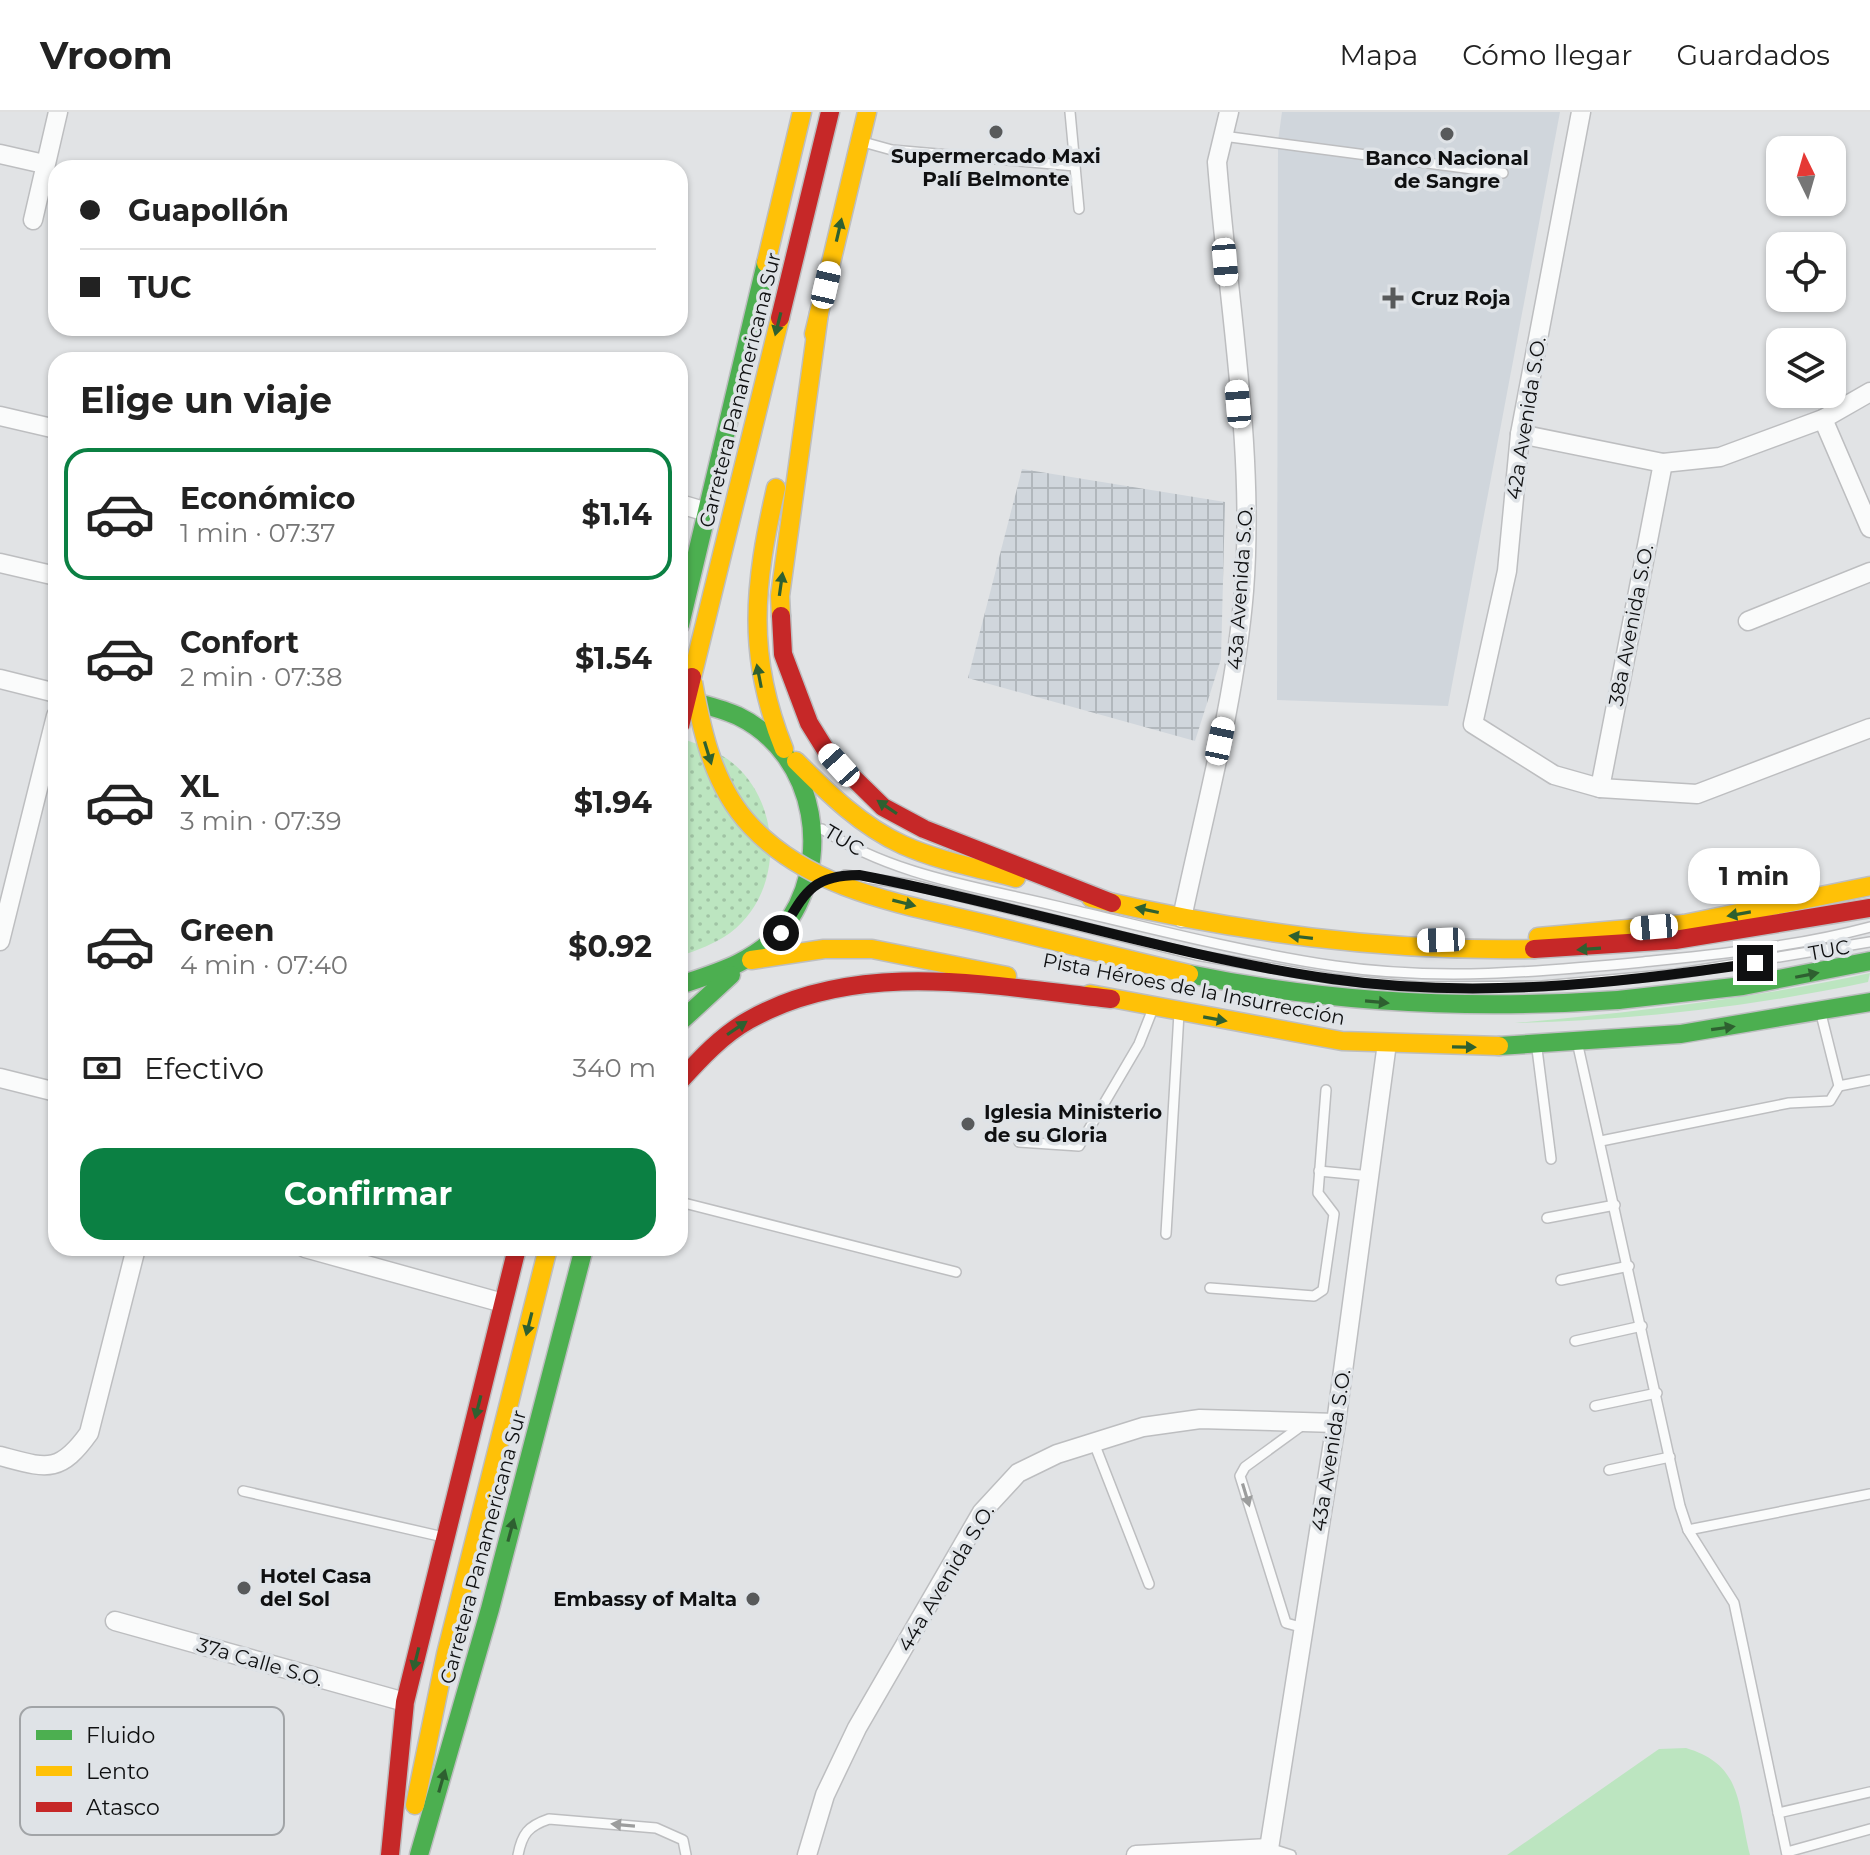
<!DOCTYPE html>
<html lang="es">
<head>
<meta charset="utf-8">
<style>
	body { margin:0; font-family:Montserrat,sans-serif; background:#f2f2f2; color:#222; height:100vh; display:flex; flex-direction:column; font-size:30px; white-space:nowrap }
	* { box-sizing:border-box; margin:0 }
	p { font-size:26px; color:#767676 }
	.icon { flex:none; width:44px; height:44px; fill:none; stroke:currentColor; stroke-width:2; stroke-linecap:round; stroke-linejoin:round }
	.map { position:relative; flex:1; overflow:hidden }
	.details { position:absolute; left:48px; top:240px; width:640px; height:904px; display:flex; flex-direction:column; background:#fff; border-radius:24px; box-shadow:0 2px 6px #0004 }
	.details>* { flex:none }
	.top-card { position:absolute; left:48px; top:48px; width:640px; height:176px; border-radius:24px; box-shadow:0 2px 6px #0004; display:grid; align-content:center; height:176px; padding:0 32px; background:#fff }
	.needle { width:52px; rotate:355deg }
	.buttons { position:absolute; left:1766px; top:24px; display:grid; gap:16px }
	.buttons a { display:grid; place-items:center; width:80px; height:80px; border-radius:16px; background:#fff; box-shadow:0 2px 6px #0004; font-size:40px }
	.end { position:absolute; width:36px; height:36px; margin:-18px; border:10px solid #0f1011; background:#fff; box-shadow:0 0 0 4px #fff }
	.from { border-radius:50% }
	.bubble { position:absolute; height:56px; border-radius:24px; background:#fff; box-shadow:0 2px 6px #0004; font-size:26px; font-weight:700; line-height:56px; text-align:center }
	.car { position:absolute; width:24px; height:48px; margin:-24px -12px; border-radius:10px; box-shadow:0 0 6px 2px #0007; background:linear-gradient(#fff 24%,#345 0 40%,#fff 0 76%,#345 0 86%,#fff 0) }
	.top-card b { display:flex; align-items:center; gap:28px; height:76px; font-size:30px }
	.top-card b+b { border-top:2px solid #e0e0e0 }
	.top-card i { width:20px; height:20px; background:#222 }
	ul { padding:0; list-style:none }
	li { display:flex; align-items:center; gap:24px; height:132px; margin:0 16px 12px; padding:0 16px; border:4px solid transparent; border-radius:24px }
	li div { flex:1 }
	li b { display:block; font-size:30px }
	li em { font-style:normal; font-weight:700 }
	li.on { border-color:#0b8043 }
	li>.icon { width:72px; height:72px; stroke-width:1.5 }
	h2 { padding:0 32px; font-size:36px; line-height:96px }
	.pay { display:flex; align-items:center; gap:20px; height:88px; padding:0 32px; font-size:30px }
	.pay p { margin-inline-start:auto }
	.cta { display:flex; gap:16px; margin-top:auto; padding:16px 32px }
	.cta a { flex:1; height:92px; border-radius:24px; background:#0b8043; color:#fff; font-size:32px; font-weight:700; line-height:92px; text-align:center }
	header { display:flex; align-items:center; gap:48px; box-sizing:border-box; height:112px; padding:0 40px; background:#fff; border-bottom:2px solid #e0e0e0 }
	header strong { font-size:38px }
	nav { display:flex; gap:44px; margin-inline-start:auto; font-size:28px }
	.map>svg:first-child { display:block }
	.built { fill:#d0d6dc }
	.industrial { fill:url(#industrial-grid) }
	.grass { fill:#bce5c0 }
	.garden { fill:url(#garden-dots) }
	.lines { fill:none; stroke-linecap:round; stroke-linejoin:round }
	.lane-casing { stroke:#bdbec0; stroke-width:12 }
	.street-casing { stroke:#bdbec0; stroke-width:21 }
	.fast-casing { stroke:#bdbec0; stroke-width:21 }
	.slow-casing { stroke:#bdbec0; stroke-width:21 }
	.jam-casing { stroke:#bdbec0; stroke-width:21 }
	.lane { stroke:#fafbfb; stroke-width:9 }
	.street { stroke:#fafbfb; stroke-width:18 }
	.fast { stroke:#4caf50; stroke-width:18 }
	.slow { stroke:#ffc107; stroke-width:18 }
	.jam { stroke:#c62828; stroke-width:18 }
	.fast-bridge-casing { stroke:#bdbec0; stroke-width:21; stroke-linecap:butt }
	.slow-bridge-casing { stroke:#bdbec0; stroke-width:21; stroke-linecap:butt }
	.jam-bridge-casing { stroke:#bdbec0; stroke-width:21; stroke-linecap:butt }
	.fast-bridge { stroke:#4caf50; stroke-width:18 }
	.slow-bridge { stroke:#ffc107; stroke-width:18 }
	.jam-bridge { stroke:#c62828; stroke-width:18 }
	.oneway { fill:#2e6030 }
	.oneway2 { fill:#9c9d9d }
	.route { stroke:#0f1011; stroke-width:10 }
	.poi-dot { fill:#585a5b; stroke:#dfe3e7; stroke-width:3 }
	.labels { text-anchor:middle; stroke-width:7; stroke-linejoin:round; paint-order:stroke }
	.poi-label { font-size:20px; font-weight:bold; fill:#0f1011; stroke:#dfe3e7; text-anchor:start }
	.street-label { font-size:20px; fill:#0f1011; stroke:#dfe3e7 }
	.key { fill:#dfe3e7; stroke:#a1a4a7; stroke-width:2 }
	.key-label { font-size:22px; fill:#0f1011 }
</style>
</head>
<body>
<header>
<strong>Vroom</strong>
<nav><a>Mapa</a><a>Cómo llegar</a><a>Guardados</a></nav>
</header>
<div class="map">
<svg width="1870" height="1743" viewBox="0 0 1870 1743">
	<defs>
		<pattern id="industrial-grid" width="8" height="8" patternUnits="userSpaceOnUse" patternTransform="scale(2)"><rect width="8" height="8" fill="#d0d6dc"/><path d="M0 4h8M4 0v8" fill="none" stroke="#b1b7bc"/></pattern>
		<pattern id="garden-dots" width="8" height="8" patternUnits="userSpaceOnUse" patternTransform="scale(2)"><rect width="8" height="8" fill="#bce5c0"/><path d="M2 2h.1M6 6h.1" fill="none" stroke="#a0c3a4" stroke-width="1.8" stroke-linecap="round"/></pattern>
	</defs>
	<rect width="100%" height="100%" fill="#e1e3e5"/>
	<polygon class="built" points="1282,0 1560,0 1448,594 1277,588 1278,29"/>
	<polygon class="industrial" points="1022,357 1225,390 1221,547 1195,629 968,566"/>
	<g class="grass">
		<path d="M1870 861 1868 870C1751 895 1635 908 1515 911 1635 900 1752 887 1870 861Z"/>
		<path d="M1686 1636C1743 1653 1737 1691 1750 1743H1507L1659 1637Z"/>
	</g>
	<path class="garden" d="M680 626C700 633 719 639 735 653 783 695 783 782 730 821 714 832 698 838 680 844Z"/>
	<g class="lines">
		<g class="lane-casing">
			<g id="lane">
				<polyline points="1070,0 1079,97"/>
				<polyline points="1223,24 1503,61"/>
				<polyline points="863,30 892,38 1075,54"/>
				<path d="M822 717C891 763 977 775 1056 794 1149 816 1241 840 1335 854 1438 869 1539 860 1643 850 1719 842 1795 835 1870 815"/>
				<polyline points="845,763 914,773 1196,843 1334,867 1420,875 1542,874 1675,862 1870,830"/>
				<polyline points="1578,934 1680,1394 1688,1418 1734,1491 1787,1743"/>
				<polyline points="1537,937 1551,1047"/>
				<polyline points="1839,974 1870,968"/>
				<polyline points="1601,1029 1789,991 1830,989 1839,974 1821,902"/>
				<polyline points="1019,1030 1079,1034 1139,932 1152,899"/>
				<polyline points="1319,1059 1371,1064"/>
				<polyline points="680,1090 956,1160"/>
				<polyline points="1547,1106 1615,1093"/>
				<polyline points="1166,1122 1179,901"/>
				<polyline points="1561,1168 1629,1154"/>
				<polyline points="1210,1176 1314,1184 1323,1178 1334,1102 1318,1081 1326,978"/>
				<polyline points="1575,1229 1642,1214"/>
				<polyline points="1595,1294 1657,1281"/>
				<polyline points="1304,1312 1245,1355 1240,1364 1286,1511 1304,1516"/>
				<polyline points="1094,1331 1149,1472"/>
				<polyline points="1609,1358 1670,1345"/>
				<polyline points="243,1379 439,1424"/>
				<polyline points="1688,1418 1870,1382"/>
				<polyline points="1778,1701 1870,1680"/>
				<polyline points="1269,1736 1291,1743"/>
				<polyline points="1787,1740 1870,1717"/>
				<path d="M518 1743C522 1722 528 1714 549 1707L656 1716 683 1728 686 1743"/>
			</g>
		</g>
		<g class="street-casing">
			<g id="street">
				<polyline points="1581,0 1520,322 1507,459 1473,612 1554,663 1600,676 1697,682 1870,616"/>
				<polyline points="0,42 44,52"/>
				<polyline points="33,108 58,0"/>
				<polyline points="0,304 56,317"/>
				<polyline points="1823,307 1870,416"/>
				<polyline points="1520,322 1663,351 1720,345 1823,307 1870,280"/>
				<polyline points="680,392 707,400"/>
				<polyline points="0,451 56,464"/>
				<polyline points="1748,509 1870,460"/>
				<polyline points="0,567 56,581"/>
				<polyline points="1600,676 1663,351"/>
				<path d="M1182 806C1205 697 1235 589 1244 479 1255 337 1228 192 1217 50L1229 0"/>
				<polyline points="0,829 56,604"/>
				<polyline points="0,966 56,980"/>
				<polyline points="305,1136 503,1191"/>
				<path d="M0 1344C46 1356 59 1363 89 1321L136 1136"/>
				<polyline points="115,1509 405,1590"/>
				<polyline points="807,1743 825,1683 857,1616 982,1400 1018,1361 1057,1342 1143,1315 1200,1307 1336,1311"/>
				<polyline points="1136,1743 1269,1736"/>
				<polyline points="1268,1743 1336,1311 1387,931"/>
			</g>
		</g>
		<g class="fast-casing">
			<g id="fast">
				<polyline points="680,513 766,151"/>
				<path d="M680 586C699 592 721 596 738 604 818 643 835 753 781 819 755 850 716 861 680 873"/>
				<polyline points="1618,888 1743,874 1870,849"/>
				<polyline points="680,910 731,863"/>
				<polyline points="1499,934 1680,922 1870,890"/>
				<polyline points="419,1743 490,1497 584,1136"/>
			</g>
		</g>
		<g class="slow-casing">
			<g id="slow">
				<polyline points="766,151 802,0"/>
				<polyline points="814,222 867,0"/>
				<path d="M776 376C754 473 746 543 784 637"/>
				<polyline points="781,504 780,484 819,201"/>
				<polyline points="692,565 780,206"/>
				<path d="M796 649C828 681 861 714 903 733 939 749 978 756 1016 766"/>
				<path d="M1091 786C1238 820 1383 840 1534 837"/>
				<polyline points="1538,825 1684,812 1870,774"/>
				<polyline points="751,848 824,837 872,837 1007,864"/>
				<polyline points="1090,882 1342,929 1499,934"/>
				<polyline points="415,1693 446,1542 548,1136"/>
			</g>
		</g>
		<g class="jam-casing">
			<g id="jam">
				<polyline points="780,206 830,0"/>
				<polyline points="781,504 783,542 809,611 827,640 883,695 924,717 1112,791"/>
				<polyline points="1534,837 1675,828 1870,796"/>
				<path d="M680 969C700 947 722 923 749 908 859 846 992 874 1111 887"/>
				<polyline points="390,1743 405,1590 517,1136"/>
			</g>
		</g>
		<use href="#lane" class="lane"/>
		<use href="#street" class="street"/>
		<use href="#fast" class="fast"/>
		<use href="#slow" class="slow"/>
		<use href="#jam" class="jam"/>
		<g class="fast-bridge-casing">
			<path id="fast-bridge" d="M1189 862C1332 892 1472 898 1618 888"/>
		</g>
		<g class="slow-bridge-casing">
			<path id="slow-bridge" d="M693 570C702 621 714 675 751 714 814 781 910 793 994 814 1059 830 1124 847 1189 862"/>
		</g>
		<g class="jam-bridge-casing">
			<polyline id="jam-bridge" points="680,614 692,565"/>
		</g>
		<use href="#fast-bridge" class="fast-bridge"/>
		<use href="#slow-bridge" class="slow-bridge"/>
		<use href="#jam-bridge" class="jam-bridge"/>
	</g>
	<defs><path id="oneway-solid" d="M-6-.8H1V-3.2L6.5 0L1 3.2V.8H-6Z" transform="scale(2)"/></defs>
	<g class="oneway">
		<use href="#oneway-solid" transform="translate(839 118) rotate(-77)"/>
		<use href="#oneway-solid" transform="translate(778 212) rotate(104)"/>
		<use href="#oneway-solid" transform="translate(781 472) rotate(-82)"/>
		<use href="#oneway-solid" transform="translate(759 564) rotate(-101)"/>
		<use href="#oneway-solid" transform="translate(708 641) rotate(73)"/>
		<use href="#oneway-solid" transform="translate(887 695) rotate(-146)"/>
		<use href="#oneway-solid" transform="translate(904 791) rotate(14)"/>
		<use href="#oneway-solid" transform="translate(1147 798) rotate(-168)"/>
		<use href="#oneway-solid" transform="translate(1739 802) rotate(170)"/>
		<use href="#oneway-solid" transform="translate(1301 825) rotate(-173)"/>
		<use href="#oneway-solid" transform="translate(1589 837) rotate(176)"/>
		<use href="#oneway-solid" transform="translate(1807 863) rotate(-11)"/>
		<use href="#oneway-solid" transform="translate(1377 890) rotate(5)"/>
		<use href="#oneway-solid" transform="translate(1215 907) rotate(10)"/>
		<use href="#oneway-solid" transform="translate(737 916) rotate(-34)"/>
		<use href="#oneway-solid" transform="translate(1723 916) rotate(-8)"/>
		<use href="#oneway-solid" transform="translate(1464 935) rotate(1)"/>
		<use href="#oneway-solid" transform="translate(529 1212) rotate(104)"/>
		<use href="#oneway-solid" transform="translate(478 1295) rotate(104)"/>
		<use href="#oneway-solid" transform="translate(511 1418) rotate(-75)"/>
		<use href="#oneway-solid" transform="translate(416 1547) rotate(104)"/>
		<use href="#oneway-solid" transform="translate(442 1669) rotate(-74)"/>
	</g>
	<g class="oneway2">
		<use href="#oneway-solid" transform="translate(1246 1383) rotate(73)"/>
		<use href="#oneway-solid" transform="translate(623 1713) rotate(-175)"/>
	</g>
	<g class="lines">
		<path class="route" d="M781 821C804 783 810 763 859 763 1018 793 1172 844 1332 867 1472 887 1616 872 1755 851"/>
	</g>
	<g class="poi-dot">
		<circle cx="996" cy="20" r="8"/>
		<circle cx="1447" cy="22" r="8"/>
		<path d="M1389 174h8v8h8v8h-8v8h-8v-8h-8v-8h8z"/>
		<circle cx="968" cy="1012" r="8"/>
		<circle cx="244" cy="1476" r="8"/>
		<circle cx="753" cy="1487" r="8"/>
	</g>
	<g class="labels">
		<g class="poi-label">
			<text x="996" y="51" text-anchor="middle">Supermercado Maxi<tspan x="996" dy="23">Palí Belmonte</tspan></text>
			<text x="1447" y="53" text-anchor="middle">Banco Nacional<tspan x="1447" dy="23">de Sangre</tspan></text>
			<text x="1411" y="193">Cruz Roja</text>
			<text x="984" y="1007">Iglesia Ministerio<tspan x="984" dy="23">de su Gloria</tspan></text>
			<text x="260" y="1471">Hotel Casa<tspan x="260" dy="23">del Sol</tspan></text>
			<text x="737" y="1494" text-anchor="end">Embassy of Malta</text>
		</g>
		<g class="street-label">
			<text transform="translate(740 278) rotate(-76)" y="7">Carretera Panamericana Sur</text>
			<text transform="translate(1526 306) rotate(-81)" y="7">42a Avenida S.O.</text>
			<text transform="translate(1240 476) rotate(-86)" y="7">43a Avenida S.O.</text>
			<text transform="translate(1631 513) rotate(-79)" y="7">38a Avenida S.O.</text>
			<text transform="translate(844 728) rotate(31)" y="7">TUC</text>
			<text transform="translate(1829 838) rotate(-10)" y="7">TUC</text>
			<text transform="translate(1194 877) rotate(11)" y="7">Pista Héroes de la Insurrección</text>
			<text transform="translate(1331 1338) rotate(-81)" y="7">43a Avenida S.O.</text>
			<text transform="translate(483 1435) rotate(-75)" y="7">Carretera Panamericana Sur</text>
			<text transform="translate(946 1466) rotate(-59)" y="7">44a Avenida S.O.</text>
			<text transform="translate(260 1550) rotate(16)" y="7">37a Calle S.O.</text>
		</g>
	</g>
	<rect x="20" y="1595" width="264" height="128" rx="12" class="key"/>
	<rect x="36" y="1618" width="36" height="10" fill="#4caf50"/>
	<rect x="36" y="1654" width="36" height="10" fill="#ffc107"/>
	<rect x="36" y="1690" width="36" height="10" fill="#c62828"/>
	<g class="key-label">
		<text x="86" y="1631">Fluido</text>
		<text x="86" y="1667">Lento</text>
		<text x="86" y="1703">Atasco</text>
	</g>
</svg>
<div class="buttons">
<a><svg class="needle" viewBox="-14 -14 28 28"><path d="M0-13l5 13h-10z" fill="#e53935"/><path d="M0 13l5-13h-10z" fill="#767676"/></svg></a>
<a><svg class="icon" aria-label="locate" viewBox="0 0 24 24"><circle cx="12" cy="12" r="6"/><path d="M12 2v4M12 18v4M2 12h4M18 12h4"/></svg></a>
<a><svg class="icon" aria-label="layers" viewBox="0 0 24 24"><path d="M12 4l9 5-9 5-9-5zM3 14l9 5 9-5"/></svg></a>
</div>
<i class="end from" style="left:781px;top:821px"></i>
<i class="end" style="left:1755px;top:851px"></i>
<div class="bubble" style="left:1688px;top:736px;width:132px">1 min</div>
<i class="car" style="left:1225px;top:150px;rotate:175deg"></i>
<i class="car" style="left:826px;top:173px;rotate:13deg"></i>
<i class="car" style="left:1238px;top:292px;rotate:355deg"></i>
<i class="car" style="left:1220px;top:629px;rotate:12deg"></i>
<i class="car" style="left:839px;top:653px;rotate:318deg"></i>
<i class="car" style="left:1654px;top:815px;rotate:265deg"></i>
<i class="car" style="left:1441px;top:828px;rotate:268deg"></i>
<div class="top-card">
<b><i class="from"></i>Guapollón</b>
<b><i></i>TUC</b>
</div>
<section class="details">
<h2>Elige un viaje</h2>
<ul>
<li class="on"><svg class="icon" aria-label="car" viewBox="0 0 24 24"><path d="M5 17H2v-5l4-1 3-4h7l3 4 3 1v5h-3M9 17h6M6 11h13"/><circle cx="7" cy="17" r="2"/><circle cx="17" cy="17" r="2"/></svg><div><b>Económico</b><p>1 min · 07:37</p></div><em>$1.14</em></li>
<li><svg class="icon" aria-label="car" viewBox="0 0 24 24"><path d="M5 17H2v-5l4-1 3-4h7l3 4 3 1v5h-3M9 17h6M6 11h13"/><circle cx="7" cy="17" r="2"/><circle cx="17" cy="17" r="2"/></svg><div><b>Confort</b><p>2 min · 07:38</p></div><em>$1.54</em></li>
<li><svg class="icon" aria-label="car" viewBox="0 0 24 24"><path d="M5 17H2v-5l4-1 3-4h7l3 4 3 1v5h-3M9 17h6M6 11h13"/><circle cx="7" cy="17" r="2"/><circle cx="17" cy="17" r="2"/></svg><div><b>XL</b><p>3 min · 07:39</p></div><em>$1.94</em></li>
<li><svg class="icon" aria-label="car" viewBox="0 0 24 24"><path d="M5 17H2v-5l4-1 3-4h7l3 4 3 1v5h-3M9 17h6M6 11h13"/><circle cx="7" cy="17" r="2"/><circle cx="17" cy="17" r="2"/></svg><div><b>Green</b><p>4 min · 07:40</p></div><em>$0.92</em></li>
</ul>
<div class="pay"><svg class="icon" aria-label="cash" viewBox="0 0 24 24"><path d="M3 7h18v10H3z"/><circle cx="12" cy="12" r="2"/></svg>Efectivo<p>340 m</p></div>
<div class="cta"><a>Confirmar</a></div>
</section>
</div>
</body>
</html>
